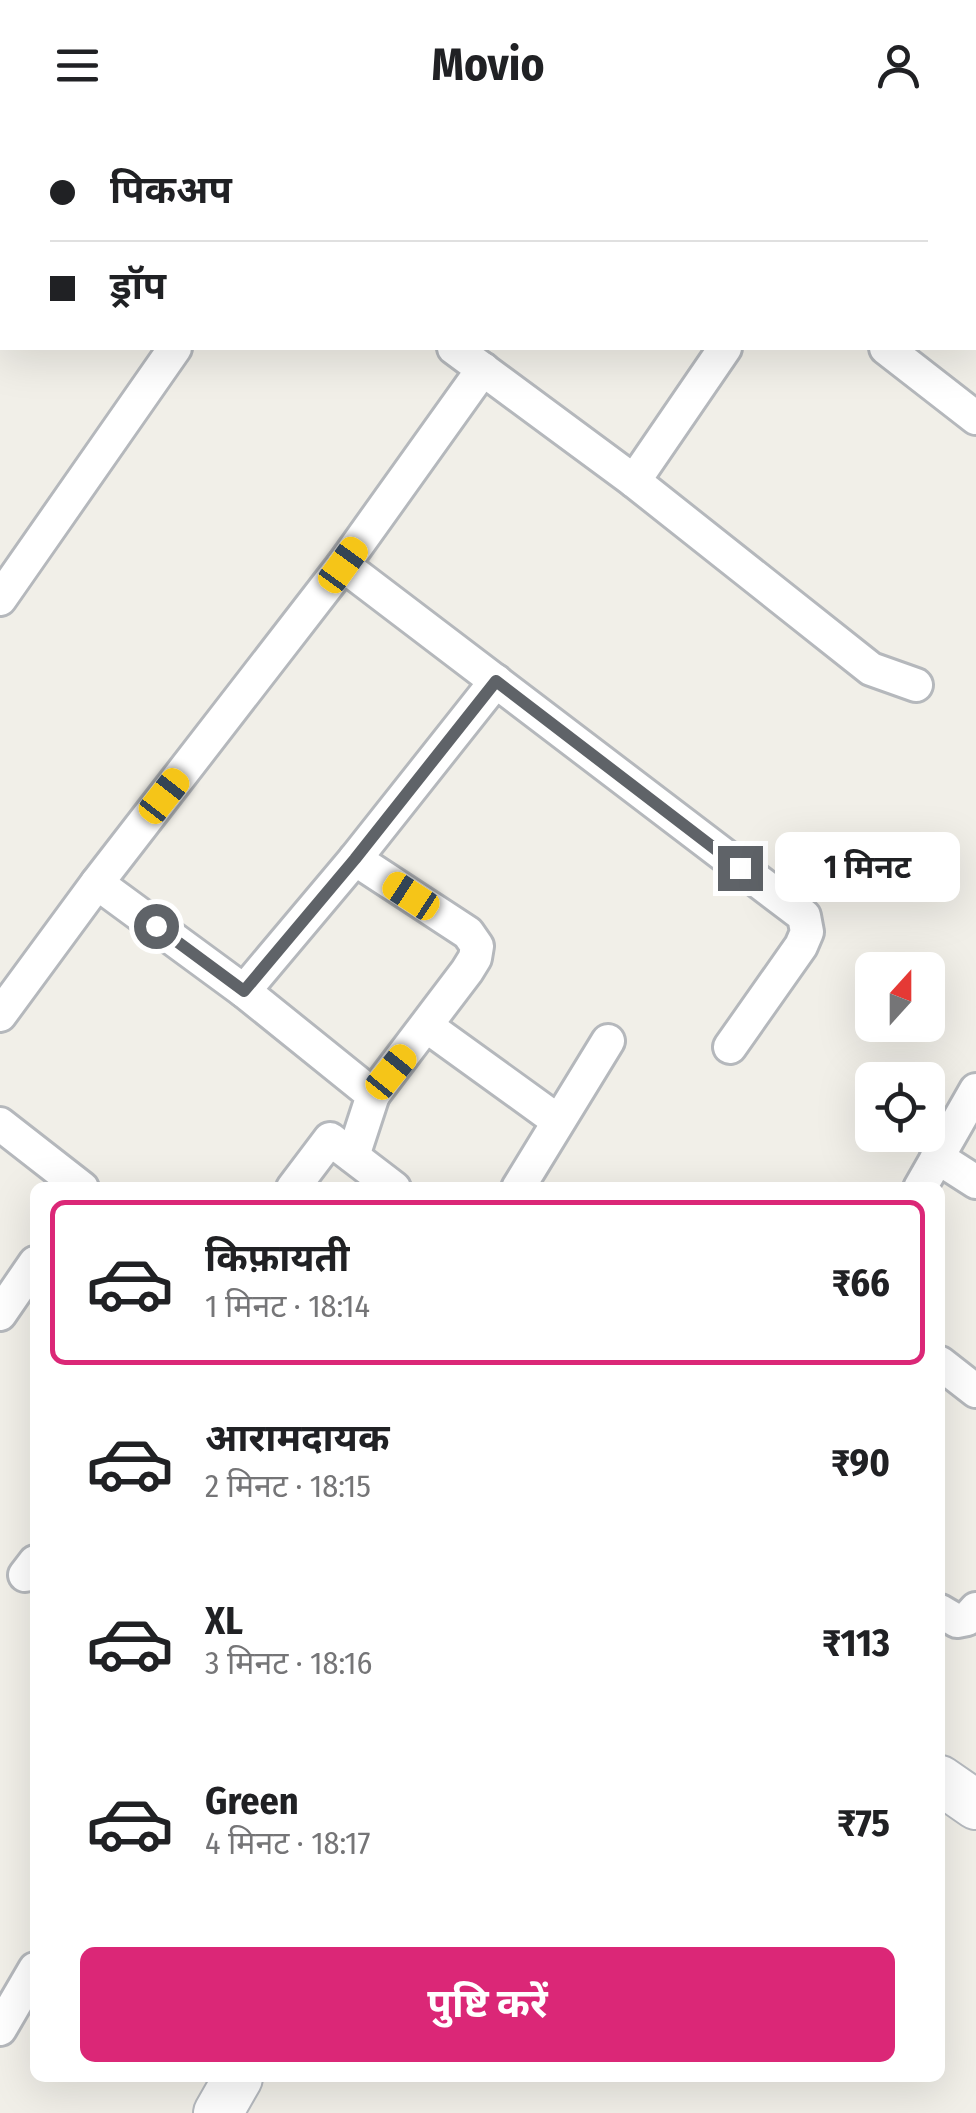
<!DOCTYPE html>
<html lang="hi">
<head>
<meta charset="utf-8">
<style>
	body { margin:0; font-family:"Fira Sans Condensed","Noto Sans Devanagari",sans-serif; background:#f6f6f6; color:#202124; height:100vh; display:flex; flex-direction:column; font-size:38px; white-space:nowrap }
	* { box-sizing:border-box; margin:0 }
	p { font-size:32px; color:#757577 }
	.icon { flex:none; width:55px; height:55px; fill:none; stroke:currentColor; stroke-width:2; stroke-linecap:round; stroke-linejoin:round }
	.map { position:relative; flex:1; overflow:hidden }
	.drawer { position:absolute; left:30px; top:1052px; width:915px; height:900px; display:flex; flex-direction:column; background:#fff; border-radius:15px; box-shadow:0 10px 40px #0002 }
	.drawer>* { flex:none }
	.guide { position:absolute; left:0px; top:0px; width:978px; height:220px; box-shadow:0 10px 40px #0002; display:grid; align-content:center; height:220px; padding:0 50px; background:#fff }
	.needle { width:65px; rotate:21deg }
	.fabs { position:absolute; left:855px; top:822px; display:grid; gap:20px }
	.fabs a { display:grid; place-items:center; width:90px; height:90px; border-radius:15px; background:#fff; box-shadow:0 10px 40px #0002; font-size:50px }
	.end { position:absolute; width:45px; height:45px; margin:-22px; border:12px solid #5f6368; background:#fff; box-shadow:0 0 0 5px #fff }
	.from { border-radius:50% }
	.bubble { position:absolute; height:70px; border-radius:15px; background:#fff; box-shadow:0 10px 40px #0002; font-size:32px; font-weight:700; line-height:70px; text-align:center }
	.car { position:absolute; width:30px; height:60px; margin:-30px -15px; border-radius:12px; box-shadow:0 0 8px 2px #0007; background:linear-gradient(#f5c518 24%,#345 0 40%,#f5c518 0 76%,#345 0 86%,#f5c518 0) }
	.guide b { display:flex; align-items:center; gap:35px; height:95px; font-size:38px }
	.guide b+b { border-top:2px solid #e0e0e0 }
	.guide i { width:25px; height:25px; background:#202124 }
	ul { padding:18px 0 0; list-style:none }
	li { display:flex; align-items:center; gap:30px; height:165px; margin:0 20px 15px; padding:0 30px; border:5px solid transparent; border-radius:15px }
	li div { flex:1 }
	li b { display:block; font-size:38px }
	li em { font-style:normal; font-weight:700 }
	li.selected { border-color:#db2777 }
	li>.icon { width:90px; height:90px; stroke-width:1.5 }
	.primary-button { display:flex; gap:20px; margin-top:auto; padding:20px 50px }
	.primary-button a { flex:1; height:115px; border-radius:15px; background:#db2777; color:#fff; font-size:40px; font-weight:700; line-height:115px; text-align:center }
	header { display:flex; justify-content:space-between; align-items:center; height:130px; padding:0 50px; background:#fff; font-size:45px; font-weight:700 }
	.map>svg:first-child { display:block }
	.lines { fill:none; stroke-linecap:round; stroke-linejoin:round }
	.street-casing { stroke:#b5b8bc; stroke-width:38 }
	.secondary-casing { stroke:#b6babf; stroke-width:52 }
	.street { stroke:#fff; stroke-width:32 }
	.secondary { stroke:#fff; stroke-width:48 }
	.route { stroke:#5f6368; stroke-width:12 }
</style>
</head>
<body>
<header><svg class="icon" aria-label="menu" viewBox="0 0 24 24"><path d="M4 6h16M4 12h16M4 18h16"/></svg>Movio<svg class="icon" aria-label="person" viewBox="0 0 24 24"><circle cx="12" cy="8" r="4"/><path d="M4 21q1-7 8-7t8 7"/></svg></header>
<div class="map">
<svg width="976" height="1983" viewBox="0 0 976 1983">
	<rect width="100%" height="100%" fill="#f1efe8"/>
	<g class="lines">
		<g class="street-casing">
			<g id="street">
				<polyline points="125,0 130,2"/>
				<polyline points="281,2 283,0"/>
				<polyline points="573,2 574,0"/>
				<polyline points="872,2 873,0"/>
				<polyline points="0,19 2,20"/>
				<polyline points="454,218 634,351 871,539 916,555"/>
				<polyline points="886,218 976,288"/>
				<polyline points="634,351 725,218"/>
				<polyline points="343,435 804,786 807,802 801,816 730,917"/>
				<polyline points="0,469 175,218"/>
				<polyline points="355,729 468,803 477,816 475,828 467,841 373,965"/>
				<polyline points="97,753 244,861 373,965 353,1026"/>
				<polyline points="244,861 355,729 496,551"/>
				<polyline points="0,885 97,753 343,435 483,239"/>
				<polyline points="428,897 558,991"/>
				<polyline points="0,994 82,1058"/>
				<polyline points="937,1027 976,1052"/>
				<polyline points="293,1058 330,1009 394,1058"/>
				<polyline points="518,1058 608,911"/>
				<polyline points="920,1058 976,960"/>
				<polyline points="0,1184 35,1133"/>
				<polyline points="940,1233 976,1261"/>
				<polyline points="25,1445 35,1432"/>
				<polyline points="940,1481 957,1491 967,1489 976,1479"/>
				<polyline points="0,1899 35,1839"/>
			</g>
		</g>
		<g class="secondary-casing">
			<g id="secondary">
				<polyline points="940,1650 976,1675"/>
				<polyline points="218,1983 238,1948"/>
			</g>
		</g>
		<use href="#street" class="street"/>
		<use href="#secondary" class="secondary"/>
	</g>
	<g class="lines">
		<polyline class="route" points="156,796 244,861 355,729 496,551 740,738"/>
	</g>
</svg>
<div class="fabs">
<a><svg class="needle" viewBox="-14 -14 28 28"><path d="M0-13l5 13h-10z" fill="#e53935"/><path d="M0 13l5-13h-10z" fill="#757577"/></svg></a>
<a><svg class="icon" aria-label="locate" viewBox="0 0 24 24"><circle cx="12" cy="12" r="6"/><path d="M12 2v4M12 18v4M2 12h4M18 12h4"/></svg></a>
</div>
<i class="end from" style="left:156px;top:796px"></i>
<i class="end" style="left:740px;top:738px"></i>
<div class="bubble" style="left:775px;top:702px;width:185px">1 मिनट</div>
<i class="car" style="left:343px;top:435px;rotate:36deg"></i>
<i class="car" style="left:164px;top:666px;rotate:38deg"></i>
<i class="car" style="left:411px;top:766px;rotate:303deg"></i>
<i class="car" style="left:391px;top:942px;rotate:39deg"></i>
<div class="guide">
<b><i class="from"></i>पिकअप</b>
<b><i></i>ड्रॉप</b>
</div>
<section class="drawer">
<ul>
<li class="selected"><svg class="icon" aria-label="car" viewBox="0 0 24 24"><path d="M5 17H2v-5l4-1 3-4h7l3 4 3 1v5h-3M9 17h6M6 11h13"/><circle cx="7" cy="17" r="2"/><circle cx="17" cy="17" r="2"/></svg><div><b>किफ़ायती</b><p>1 मिनट · 18:14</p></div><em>₹66</em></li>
<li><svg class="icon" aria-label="car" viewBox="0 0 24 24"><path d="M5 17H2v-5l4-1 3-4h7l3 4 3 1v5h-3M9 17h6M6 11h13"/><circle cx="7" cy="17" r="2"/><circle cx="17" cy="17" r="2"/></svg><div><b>आरामदायक</b><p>2 मिनट · 18:15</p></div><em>₹90</em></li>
<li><svg class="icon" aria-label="car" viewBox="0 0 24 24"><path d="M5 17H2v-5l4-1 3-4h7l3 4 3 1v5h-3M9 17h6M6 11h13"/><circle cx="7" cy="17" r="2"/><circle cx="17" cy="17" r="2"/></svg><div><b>XL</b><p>3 मिनट · 18:16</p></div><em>₹113</em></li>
<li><svg class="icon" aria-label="car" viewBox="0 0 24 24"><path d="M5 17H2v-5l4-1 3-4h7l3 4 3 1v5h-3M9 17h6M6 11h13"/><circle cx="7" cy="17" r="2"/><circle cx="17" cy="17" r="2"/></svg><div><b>Green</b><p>4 मिनट · 18:17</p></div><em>₹75</em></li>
</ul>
<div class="primary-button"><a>पुष्टि करें</a></div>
</section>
</div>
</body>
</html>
